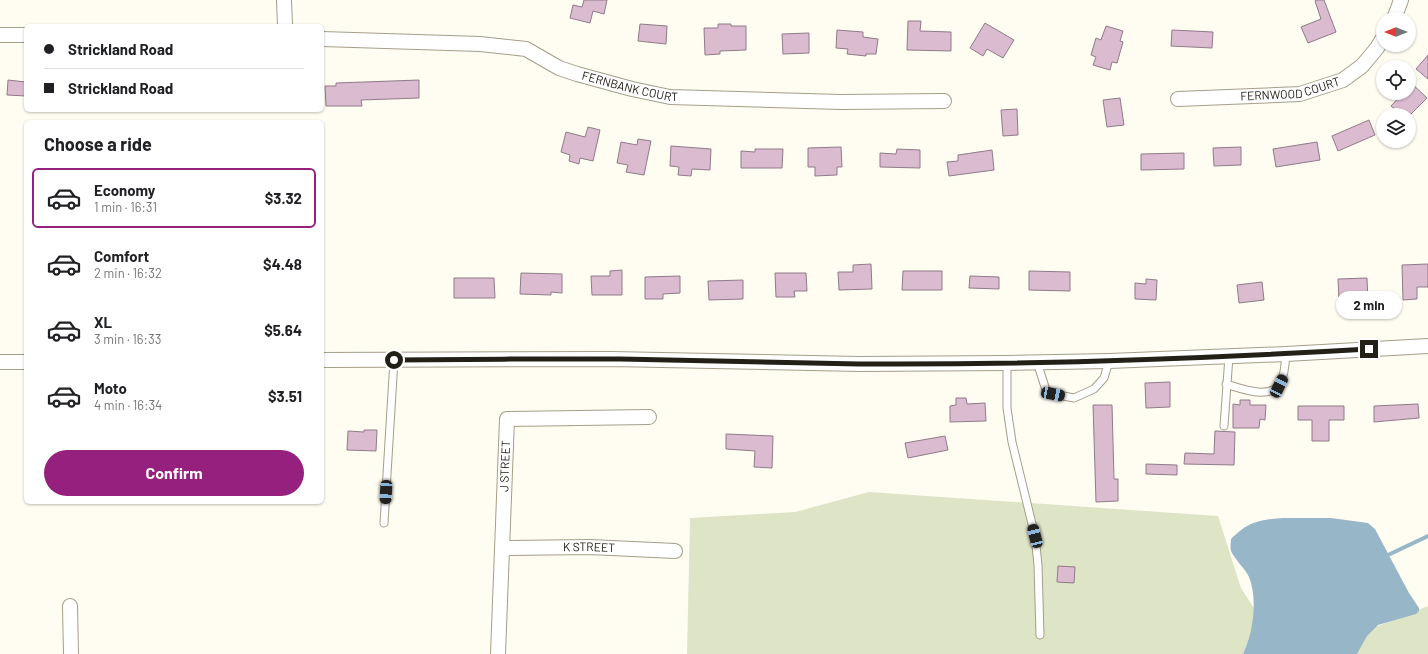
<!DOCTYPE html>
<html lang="en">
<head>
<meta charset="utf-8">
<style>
	body { margin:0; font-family:Barlow,sans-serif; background:#f6f6f6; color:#202124; height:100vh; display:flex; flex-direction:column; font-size:15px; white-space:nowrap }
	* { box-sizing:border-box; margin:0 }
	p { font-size:13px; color:#757577 }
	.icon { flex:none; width:22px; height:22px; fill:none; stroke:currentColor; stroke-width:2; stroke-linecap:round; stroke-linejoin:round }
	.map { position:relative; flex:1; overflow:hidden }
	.sheet { position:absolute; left:24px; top:120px; width:300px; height:384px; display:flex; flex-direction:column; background:#fff; border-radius:6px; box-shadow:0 1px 3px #0004 }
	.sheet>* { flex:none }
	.hud { position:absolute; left:24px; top:24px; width:300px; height:88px; border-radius:6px; box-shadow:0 1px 3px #0004; display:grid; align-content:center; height:88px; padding:0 20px; background:#fff }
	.needle { width:26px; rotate:270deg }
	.fabs { position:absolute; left:1376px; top:12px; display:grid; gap:8px }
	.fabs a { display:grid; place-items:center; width:40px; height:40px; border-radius:50%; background:#fff; box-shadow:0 1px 3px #0004; font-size:20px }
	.end { position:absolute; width:18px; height:18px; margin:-9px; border:5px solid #222017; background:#fff; box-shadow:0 0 0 2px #fff }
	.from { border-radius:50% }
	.bubble { position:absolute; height:28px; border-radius:14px; background:#fff; box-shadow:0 1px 3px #0004; font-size:13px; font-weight:700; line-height:28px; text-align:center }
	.car { position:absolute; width:12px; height:24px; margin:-12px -6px; border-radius:5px; box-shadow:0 0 3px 1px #0007; background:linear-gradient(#222 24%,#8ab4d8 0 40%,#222 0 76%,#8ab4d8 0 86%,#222 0) }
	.hud b { display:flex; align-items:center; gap:14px; height:38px; font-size:15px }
	.hud b+b { border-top:1px solid #e0e0e0 }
	.hud i { width:10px; height:10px; background:#202124 }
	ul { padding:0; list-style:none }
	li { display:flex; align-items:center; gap:12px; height:60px; margin:0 8px 6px; padding:0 12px; border:2px solid transparent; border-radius:6px }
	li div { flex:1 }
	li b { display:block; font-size:15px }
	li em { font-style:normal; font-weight:700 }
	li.selected { border-color:#95207d }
	li>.icon { width:36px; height:36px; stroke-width:1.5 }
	h2 { padding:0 20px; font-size:18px; line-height:48px }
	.button { display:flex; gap:8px; margin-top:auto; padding:8px 20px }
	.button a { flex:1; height:46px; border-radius:24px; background:#95207d; color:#fff; font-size:16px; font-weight:700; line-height:46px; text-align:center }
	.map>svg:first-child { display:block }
	.green { fill:#dee5c7 }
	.water { fill:#97b7c9 }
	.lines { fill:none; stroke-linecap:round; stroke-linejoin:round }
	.stream { stroke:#97b7c9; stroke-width:4 }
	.building { fill:#dabbcf; stroke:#907b88 }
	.lane-casing { stroke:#a59e89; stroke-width:9 }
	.street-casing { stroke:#a59e89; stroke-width:16 }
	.lane { stroke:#fff; stroke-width:7 }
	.street { stroke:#fff; stroke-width:14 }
	.route { stroke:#222017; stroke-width:5 }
	.labels { text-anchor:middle; stroke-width:3; stroke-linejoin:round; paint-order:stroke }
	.street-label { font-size:12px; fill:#222017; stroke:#fff }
</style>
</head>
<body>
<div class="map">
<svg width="1428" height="654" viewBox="0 0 1428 654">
	<rect width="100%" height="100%" fill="#fffcf2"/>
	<polygon class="green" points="869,492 1218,516 1241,588 1276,642 1353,636 1428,606 1428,654 687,654 690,518 795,512"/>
	<path class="water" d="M1283 518H1331L1368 523 1375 529 1409 593 1419 608V611L1416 614 1378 625 1367 636 1357 654H1243C1253 634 1258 599 1249 577 1246 570 1233 557 1231 551 1230 548 1231 542 1231 539 1249 521 1260 520 1283 518Z"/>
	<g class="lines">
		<polyline class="stream" points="1388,555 1428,536"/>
	</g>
	<g class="building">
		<polygon points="584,0 607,0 604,14 593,11 590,23 570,18 573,5 582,7"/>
		<polygon points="1316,0 1324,0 1336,32 1308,43 1301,27 1321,19 1315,1"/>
		<polygon points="908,21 921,21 920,31 951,32 951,51 907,50"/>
		<polygon points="985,23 1014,40 1003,58 987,49 983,56 970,48"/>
		<polygon points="640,24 667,26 666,44 638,41"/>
		<polygon points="718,24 731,24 731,26 746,26 746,50 720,51 720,54 705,55 704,28 718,28"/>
		<polygon points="1106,26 1123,31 1120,41 1123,42 1117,63 1112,62 1110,70 1093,65 1096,57 1091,55 1096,38 1101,40"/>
		<polygon points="837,30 863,32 863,37 878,39 876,54 866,54 866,56 847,54 848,49 836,48"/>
		<polygon points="1172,30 1213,32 1212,48 1171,46"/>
		<polygon points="809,33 809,53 783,54 782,34"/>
		<polygon points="1428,55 1428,79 1416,69"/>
		<polygon points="8,80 26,82 26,96 7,95"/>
		<polygon points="419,80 419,98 361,100 362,106 326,106 325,86 336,86 336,83"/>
		<polygon points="1409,81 1427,98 1410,115 1390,115 1396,110 1391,106 1403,93 1409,93"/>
		<polygon points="1120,98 1124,125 1107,127 1103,100"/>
		<polygon points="1017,109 1018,135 1003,136 1001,110"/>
		<polygon points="1369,120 1375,135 1338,151 1332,136"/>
		<polygon points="588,127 600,130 593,161 580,158 579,164 569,161 570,155 561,152 566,132 585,137"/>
		<polygon points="638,139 651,141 644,175 626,172 628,165 617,163 621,142 637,145"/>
		<polygon points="1317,142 1320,160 1276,167 1273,149"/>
		<polygon points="671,146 711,149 710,170 692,169 691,176 678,175 679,167 670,166"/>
		<polygon points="841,147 842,167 837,167 837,175 815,176 815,167 808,167 808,148"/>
		<polygon points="1241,147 1241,165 1214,166 1213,148"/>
		<polygon points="755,149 783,149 782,168 741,168 741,151 755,152"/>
		<polygon points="897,149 920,150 920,168 880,167 880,153 896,154"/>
		<polygon points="992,150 994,170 949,176 947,162 958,161 958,155"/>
		<polygon points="1184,153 1184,169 1141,170 1141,154"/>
		<polygon points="871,264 872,289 839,290 838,272 853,272 853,265"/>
		<polygon points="1428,264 1428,287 1417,287 1417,299 1403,300 1402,265"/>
		<polygon points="622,270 622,295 592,295 591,276 610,276 610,271"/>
		<polygon points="903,271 942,271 942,290 902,290"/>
		<polygon points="1029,271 1070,272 1070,291 1029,290"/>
		<polygon points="521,273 562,274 562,293 551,292 551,295 520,294"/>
		<polygon points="775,273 806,273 807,291 794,291 795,297 776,297"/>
		<polygon points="680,276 680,293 663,294 663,299 645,299 645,277"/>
		<polygon points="970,276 999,277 999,289 969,288"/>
		<polygon points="454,278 494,278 495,298 454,298"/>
		<polygon points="1367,278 1368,302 1354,303 1354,300 1339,301 1338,279"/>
		<polygon points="1146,279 1157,280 1156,300 1135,299 1135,283 1146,284"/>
		<polygon points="743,280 743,299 709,300 708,281"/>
		<polygon points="1262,282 1264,300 1239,303 1237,285"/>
		<polygon points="1170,382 1170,407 1146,408 1145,383"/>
		<polygon points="956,398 966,398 967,404 985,403 986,421 950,422 950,406 956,405"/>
		<polygon points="1240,400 1250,400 1250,405 1266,405 1265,420 1260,419 1259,428 1233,428 1233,404 1240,405"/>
		<polygon points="1418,404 1419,418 1374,422 1374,406"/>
		<polygon points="1093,405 1112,405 1114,479 1118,479 1118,501 1096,502"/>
		<polygon points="1298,406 1344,406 1344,420 1329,420 1329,441 1312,441 1312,420 1298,420"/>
		<polygon points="364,430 377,430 376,451 347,450 348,431 364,432"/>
		<polygon points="1215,431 1235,432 1234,465 1184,464 1185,453 1214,454"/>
		<polygon points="726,434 773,436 772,468 754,467 755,451 726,449"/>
		<polygon points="945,436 948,450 908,458 905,443"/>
		<polygon points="1146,464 1177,465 1177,475 1146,474"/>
		<polygon points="1058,566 1075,567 1074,583 1057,582"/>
	</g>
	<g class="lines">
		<g class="lane-casing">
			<g id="lane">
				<polyline points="1037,362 1046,390 1053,394 1074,398 1094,389 1104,378 1109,361"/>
				<polyline points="1007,363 1007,408 1012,442 1035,536 1038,565 1040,635"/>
				<path d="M1226 384C1242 389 1275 402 1282 379 1285 372 1285 362 1286 354"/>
				<polyline points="1224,426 1229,356"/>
				<polyline points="384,523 394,360"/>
			</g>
		</g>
		<g class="street-casing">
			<g id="street">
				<polyline points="284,0 285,26"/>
				<polyline points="1394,19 1401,0"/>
				<polyline points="0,35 26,35"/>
				<path id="s1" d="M322 39 480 44 526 49 559 68 577 74 632 89 670 97 841 102 944 101"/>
				<path id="s2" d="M1178 99 1300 94 1343 80 1362 66 1377 48 1383 38"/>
				<polyline points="322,360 611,359 860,364 1007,363 1109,361 1286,354 1428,346"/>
				<polyline points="0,362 26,362"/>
				<path id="s3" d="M503 548 590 547 675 551"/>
				<polyline points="70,606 71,654"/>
				<path id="s4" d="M498 654 507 419 649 417"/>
			</g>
		</g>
		<use href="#lane" class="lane"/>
		<use href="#street" class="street"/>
	</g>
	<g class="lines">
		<path class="route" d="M394 360C467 359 541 359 614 359 696 360 778 363 859 364 1029 365 1199 359 1369 349"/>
	</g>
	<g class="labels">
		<g class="street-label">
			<text dy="4" stroke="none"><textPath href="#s1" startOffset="316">FERNBANK COURT</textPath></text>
			<text dy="4" stroke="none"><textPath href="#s2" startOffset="113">FERNWOOD COURT</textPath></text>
			<text dy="4" stroke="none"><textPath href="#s4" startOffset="188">J STREET</textPath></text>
			<text dy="4" stroke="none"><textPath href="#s3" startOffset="86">K STREET</textPath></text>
		</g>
	</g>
</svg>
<div class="fabs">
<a><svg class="needle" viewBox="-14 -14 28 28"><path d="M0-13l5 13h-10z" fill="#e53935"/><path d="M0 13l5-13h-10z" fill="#757577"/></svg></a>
<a><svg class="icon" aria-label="locate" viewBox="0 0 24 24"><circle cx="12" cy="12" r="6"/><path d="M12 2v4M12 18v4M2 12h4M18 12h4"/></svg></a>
<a><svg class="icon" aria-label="layers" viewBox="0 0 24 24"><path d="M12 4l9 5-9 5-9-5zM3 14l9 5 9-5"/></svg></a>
</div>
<i class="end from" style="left:394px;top:360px"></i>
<i class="end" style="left:1369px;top:349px"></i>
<div class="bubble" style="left:1336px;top:291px;width:66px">2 min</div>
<i class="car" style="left:1279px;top:386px;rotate:26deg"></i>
<i class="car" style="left:1053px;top:394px;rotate:101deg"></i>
<i class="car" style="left:386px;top:492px;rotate:183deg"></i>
<i class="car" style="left:1035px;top:536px;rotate:346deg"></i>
<div class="hud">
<b><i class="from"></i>Strickland Road</b>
<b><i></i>Strickland Road</b>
</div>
<section class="sheet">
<h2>Choose a ride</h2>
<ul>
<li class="selected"><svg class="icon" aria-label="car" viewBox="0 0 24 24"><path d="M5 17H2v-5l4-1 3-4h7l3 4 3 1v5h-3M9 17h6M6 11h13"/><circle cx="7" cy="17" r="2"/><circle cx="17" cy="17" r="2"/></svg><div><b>Economy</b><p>1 min · 16:31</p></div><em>$3.32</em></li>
<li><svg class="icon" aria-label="car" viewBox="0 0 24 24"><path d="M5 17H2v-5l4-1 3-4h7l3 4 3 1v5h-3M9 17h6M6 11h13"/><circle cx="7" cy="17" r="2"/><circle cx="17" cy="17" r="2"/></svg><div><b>Comfort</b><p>2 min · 16:32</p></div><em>$4.48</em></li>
<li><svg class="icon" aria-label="car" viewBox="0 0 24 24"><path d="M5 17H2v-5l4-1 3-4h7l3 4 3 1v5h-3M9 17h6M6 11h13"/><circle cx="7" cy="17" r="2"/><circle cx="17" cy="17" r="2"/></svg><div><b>XL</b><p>3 min · 16:33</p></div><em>$5.64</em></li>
<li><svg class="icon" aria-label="car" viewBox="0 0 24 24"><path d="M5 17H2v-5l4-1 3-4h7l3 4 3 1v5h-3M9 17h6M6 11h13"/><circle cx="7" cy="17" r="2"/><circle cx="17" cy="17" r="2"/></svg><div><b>Moto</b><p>4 min · 16:34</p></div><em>$3.51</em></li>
</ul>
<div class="button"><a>Confirm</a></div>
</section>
</div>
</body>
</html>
